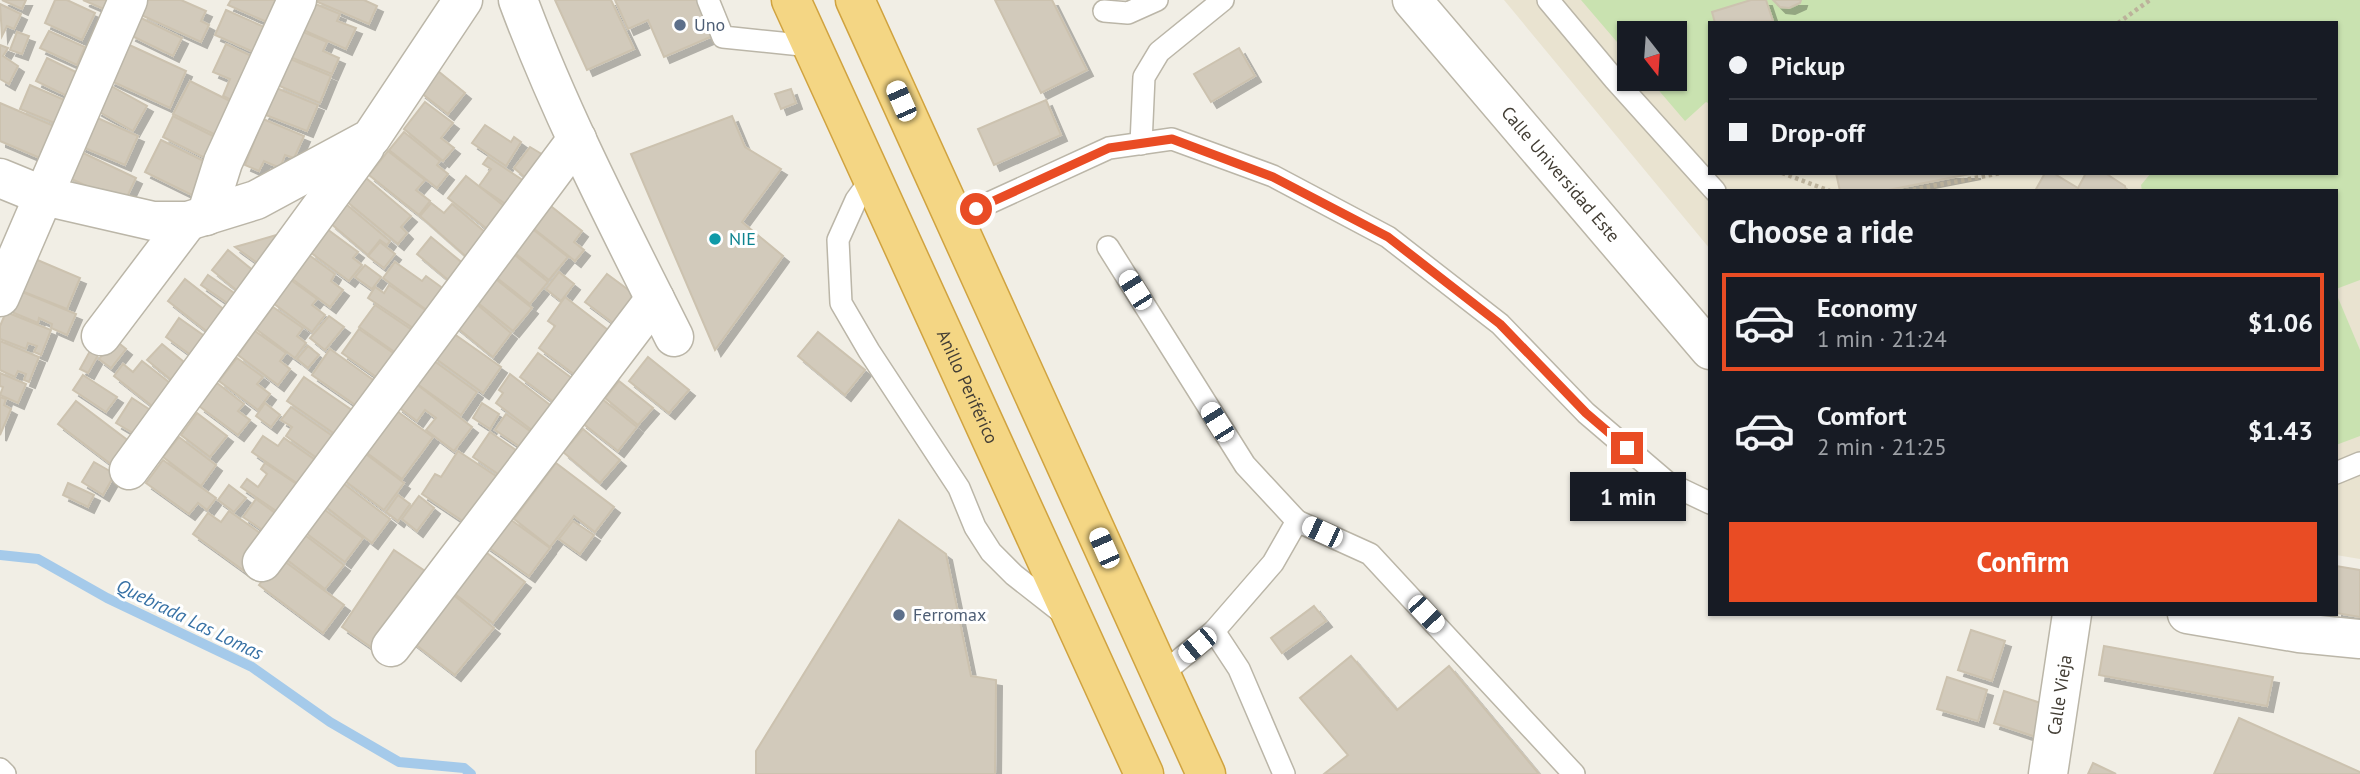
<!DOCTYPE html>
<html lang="en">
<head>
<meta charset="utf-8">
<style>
	body { margin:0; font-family:"PT Sans",sans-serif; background:#20242c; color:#f1f3f6; height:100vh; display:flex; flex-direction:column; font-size:26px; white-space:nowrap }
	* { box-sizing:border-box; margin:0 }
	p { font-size:23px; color:#9ea1a6 }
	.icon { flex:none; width:38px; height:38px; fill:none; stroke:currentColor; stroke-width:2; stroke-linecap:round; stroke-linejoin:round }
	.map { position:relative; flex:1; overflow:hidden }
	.panel { position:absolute; left:1708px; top:189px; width:630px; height:427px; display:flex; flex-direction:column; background:#171b24; border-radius:0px; box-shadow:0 2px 5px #0004 }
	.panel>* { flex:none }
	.banner { position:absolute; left:1708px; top:21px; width:630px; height:154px; border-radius:0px; box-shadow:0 2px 5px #0004; display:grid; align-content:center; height:154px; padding:0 21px; background:#171b24 }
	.needle { width:46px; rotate:163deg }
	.fabs { position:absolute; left:1617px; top:21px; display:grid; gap:14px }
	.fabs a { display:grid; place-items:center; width:70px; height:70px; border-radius:0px; background:#171b24; box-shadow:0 2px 5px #0004; font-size:35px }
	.end { position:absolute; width:32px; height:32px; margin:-16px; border:9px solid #e94c24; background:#fff; box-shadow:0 0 0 4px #fff }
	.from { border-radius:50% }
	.bubble { position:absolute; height:49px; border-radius:0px; background:#171b24; box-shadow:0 2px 5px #0004; font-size:23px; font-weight:700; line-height:49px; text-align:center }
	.car { position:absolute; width:21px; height:42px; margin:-21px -10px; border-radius:9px; box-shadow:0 0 5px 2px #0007; background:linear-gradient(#fff 24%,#345 0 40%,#fff 0 76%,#345 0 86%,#fff 0) }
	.banner b { display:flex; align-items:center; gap:24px; height:66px; font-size:26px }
	.banner b+b { border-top:2px solid #363941 }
	.banner i { width:18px; height:18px; background:#f1f3f6 }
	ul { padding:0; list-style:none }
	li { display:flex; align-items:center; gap:21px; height:98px; margin:0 14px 10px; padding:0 7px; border:4px solid transparent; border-radius:0px }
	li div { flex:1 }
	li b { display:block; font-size:26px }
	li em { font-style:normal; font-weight:700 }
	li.selected { border-color:#e94c24 }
	li>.icon { width:63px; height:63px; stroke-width:1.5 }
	h2 { padding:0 21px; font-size:32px; line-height:84px }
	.primary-button { display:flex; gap:14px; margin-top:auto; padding:14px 21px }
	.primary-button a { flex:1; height:80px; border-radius:0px; background:#e94c24; color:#fff; font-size:28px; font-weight:700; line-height:80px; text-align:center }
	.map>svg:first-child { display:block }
	.education { fill:#e9e3d0; fill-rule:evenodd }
	.green { fill:#c9e2b0 }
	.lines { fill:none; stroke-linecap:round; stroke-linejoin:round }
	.stream { stroke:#a5caea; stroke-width:10 }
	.building { fill:#d2cabb; stroke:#ccc2af; stroke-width:2; filter:url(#shadow) }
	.service-casing { stroke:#bbb6a8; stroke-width:24 }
	.minor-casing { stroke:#bbb6a8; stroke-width:41 }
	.trunk-casing { stroke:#d0a340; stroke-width:41 }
	.path { stroke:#bcb29b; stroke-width:4.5; stroke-dasharray:3.5 3.5; stroke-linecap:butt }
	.service { stroke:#fff; stroke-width:21 }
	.minor { stroke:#fff; stroke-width:38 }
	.trunk { stroke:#f4d684; stroke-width:38 }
	.route { stroke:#e94c24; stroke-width:9 }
	.service-dot { fill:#5c6f8a; stroke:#fff; stroke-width:2.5 }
	.culture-dot { fill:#0f9aa8; stroke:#fff; stroke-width:2.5 }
	.labels { text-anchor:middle; stroke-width:6; stroke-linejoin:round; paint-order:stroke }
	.service-label { font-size:18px; fill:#4e5e75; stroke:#fff; text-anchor:start }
	.street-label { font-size:18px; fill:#433e35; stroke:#fff }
	.culture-label { font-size:18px; fill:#0d838f; stroke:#fff; text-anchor:start }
	.water-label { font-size:19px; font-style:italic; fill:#3771a5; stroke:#fff }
</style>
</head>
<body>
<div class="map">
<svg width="2360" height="774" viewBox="0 0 2360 774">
	<defs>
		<filter id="shadow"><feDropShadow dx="6" dy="6" stdDeviation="0" flood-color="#0004"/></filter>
	</defs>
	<rect width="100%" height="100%" fill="#f1eee5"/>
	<path class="education" d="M1504 0H2360V559L2336 555V191H1710V249ZM1710 23H2336V173H1710ZM1629 33H1675V79H1629Z"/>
	<g class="green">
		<polygon points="1581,0 2360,0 2360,280 2336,289 2336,191 2142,191 2141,185 2151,173 2336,173 2336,23 1710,23 1710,104 1706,102 1685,121 1649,79 1675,79 1675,33 1629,33 1629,56"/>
		<polygon points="2336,293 2360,350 2360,436 2336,445"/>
	</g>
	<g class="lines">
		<polyline class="stream" points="0,555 38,559 107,598 252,667 330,722 399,762 464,768 471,774"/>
	</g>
	<g class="building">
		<polygon points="2,0 26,0 22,9"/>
		<polygon points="55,0 67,0 95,13 82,40 45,23"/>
		<polygon points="83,0 111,0 106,10"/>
		<polygon points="147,0 181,0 206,11 201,21 209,25 201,42 141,15"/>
		<polygon points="231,0 287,0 276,26 228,5"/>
		<polygon points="313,0 364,0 377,6 369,24"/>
		<polygon points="555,0 611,0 634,49 587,70"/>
		<polygon points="615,0 700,0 715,35 664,57 648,20 628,29"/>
		<polygon points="995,0 1052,0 1087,70 1041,93"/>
		<polygon points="1751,0 1766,0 1773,21 1715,23 1712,12"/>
		<polygon points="1773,0 1801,0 1800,3 1789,8 1780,7"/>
		<polygon points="313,3 340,14 337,21 356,28 346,49 301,29"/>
		<polygon points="0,4 21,14 14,29 7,26 2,36"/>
		<polygon points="226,10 278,33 267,58 215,35"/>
		<polygon points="139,17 182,38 173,56 130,35"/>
		<polygon points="49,31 85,47 77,65 40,48"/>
		<polygon points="301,31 327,42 323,51 339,58 332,74 290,57"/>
		<polygon points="17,32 29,36 22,54 10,50"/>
		<polygon points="125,43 186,71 170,108 109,80"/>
		<polygon points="226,44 260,60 240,104 223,96 230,79 213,72"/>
		<polygon points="0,45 8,48 3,56 18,66 9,84 0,79"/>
		<polygon points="1239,48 1255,76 1211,102 1194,74"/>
		<polygon points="47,58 78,73 67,96 36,81"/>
		<polygon points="288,58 331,76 320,103 277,85"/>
		<polygon points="438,71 465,93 448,114 420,92"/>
		<polygon points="190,81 240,106 224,139 173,114"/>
		<polygon points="30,85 67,101 57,124 20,109"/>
		<polygon points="111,86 147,106 133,131 96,110"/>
		<polygon points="274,87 318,105 307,131 263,114"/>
		<polygon points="791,89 796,103 781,109 775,94"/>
		<polygon points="1046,100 1061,135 994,165 978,129"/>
		<polygon points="425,102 453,123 441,138 454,148 443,161 404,129"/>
		<polygon points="0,103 61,129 47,161 0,141"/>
		<polygon points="93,116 138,136 125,165 80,146"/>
		<polygon points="173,116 223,141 213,162 163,137"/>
		<polygon points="732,116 745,147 781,169 742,222 783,256 715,350 631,154"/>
		<polygon points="263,119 304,136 294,158 285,155 280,168 264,161 259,171 245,165"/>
		<polygon points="485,125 511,142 514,137 521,142 506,166 472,143"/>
		<polygon points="404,132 440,161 437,165 448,174 437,188 389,150"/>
		<polygon points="161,140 212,165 196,197 145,172"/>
		<polygon points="530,147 545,156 528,180 514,168"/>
		<polygon points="79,151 136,178 124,203 67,177"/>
		<polygon points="388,151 425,180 416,190 430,201 419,215 369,175"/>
		<polygon points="488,157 527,183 510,207 479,186 491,169 483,164"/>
		<polygon points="1836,173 1975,173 1883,191 1840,191"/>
		<polygon points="2045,173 2053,173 2078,188 2086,173 2105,173 2125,186 2126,191 2035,191"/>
		<polygon points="466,176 509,210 491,232 448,198"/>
		<polygon points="366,178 411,216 401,227 407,233 398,244 346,201"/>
		<polygon points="431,203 444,213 452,204 491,237 470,260 420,216"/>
		<polygon points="547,203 582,231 574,242 584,250 575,261 529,225"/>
		<polygon points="346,204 390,241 387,245 380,240 368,255 330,223"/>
		<polygon points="530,227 568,257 549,280 511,250"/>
		<polygon points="327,229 358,252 353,258 362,265 349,281 310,252"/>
		<polygon points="287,232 266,269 235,247"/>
		<polygon points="431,237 471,270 453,292 444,285 448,280 417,254"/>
		<polygon points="380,242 395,254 384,268 368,256"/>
		<polygon points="228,250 255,272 246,298 212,270"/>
		<polygon points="510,251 548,282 530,304 492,274"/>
		<polygon points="309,255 335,274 331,281 343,290 330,307 291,278"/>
		<polygon points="28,256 80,278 67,309 14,288"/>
		<polygon points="395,262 422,281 426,276 452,295 436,317 383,278"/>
		<polygon points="365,265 381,277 372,289 355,277"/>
		<polygon points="559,272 574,284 561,301 546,289"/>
		<polygon points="607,274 642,300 620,328 585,302"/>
		<polygon points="208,275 243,299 236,309 201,285"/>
		<polygon points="492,276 532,308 513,331 473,299"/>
		<polygon points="185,279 231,315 214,337 168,301"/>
		<polygon points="291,280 317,299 312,305 325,315 312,332 273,303"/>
		<polygon points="389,285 431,314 419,332 368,298 375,287 384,293"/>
		<polygon points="15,289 76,314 67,335 51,328 52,324 39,318 38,323 7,310"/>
		<polygon points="565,297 621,340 587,384 539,348 555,326 548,321"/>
		<polygon points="473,301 511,333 493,357 454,325"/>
		<polygon points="375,305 418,334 396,353 359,327"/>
		<polygon points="273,307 303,328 297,336 306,343 295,358 256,329"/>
		<polygon points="6,312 51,330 41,355 34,352 37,346 28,343 26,349 0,339 0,326"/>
		<polygon points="329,316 344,327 325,350 310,338"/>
		<polygon points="179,318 213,342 199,361 166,337"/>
		<polygon points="359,329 399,357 382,381 342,353"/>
		<polygon points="255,331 286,353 280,361 290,369 278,385 238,355"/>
		<polygon points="450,331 501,367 483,393 432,356"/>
		<polygon points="818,332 865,370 845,395 798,356"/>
		<polygon points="115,340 126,349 111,368 99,359"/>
		<polygon points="0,341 39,357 29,382 24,380 26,374 18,371 15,377 0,370"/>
		<polygon points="162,344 195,371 181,388 147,360"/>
		<polygon points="308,346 319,355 308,368 297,359"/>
		<polygon points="330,349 379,384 361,409 312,375"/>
		<polygon points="90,351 98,355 88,373 80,369"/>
		<polygon points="538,353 577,382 559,406 520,377"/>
		<polygon points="648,357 689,390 669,413 629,381"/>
		<polygon points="237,358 263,377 257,384 270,394 258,410 219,381"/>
		<polygon points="430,358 477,392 461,415 413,381"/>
		<polygon points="142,361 179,390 161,413 114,376 123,364 133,372"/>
		<polygon points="0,373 26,384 18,403 0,395 3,387 0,386"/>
		<polygon points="510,374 563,415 545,440 496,403 503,393 499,390"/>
		<polygon points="83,375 117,397 106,412 73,390"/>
		<polygon points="304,377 362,417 345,441 287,401"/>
		<polygon points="619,381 653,408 638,425 605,398"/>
		<polygon points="217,383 244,404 238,411 250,420 238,435 199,406"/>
		<polygon points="415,383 472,427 454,451 426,430 436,418 425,410 417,421 397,406"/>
		<polygon points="0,397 6,399 4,405 11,409 0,435"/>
		<polygon points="132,398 158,415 143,439 116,423"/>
		<polygon points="601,398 637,427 618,451 581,422"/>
		<polygon points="76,401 134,445 116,468 58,424"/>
		<polygon points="265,403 280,415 271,427 256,416"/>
		<polygon points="482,403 499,414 490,429 473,418"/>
		<polygon points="291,407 344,444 328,466 286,436 292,427 281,420"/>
		<polygon points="394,409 433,437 402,479 363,450"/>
		<polygon points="197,413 227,436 210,457 181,435"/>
		<polygon points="506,414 537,436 526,451 495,430"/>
		<polygon points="583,429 620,460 600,483 563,452"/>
		<polygon points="490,432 523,455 507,480 473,457"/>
		<polygon points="263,436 278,446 284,438 328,469 311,493 252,452"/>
		<polygon points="179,437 216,465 201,486 163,457"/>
		<polygon points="362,451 404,483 384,510 341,478"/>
		<polygon points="458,451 505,482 473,528 422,494 435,474 441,477"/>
		<polygon points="163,460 216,498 207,510 198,503 189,514 146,483"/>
		<polygon points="94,462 115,474 103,495 82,482"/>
		<polygon points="265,463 304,489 285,517 241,487 247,479 258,487 267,474 261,469"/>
		<polygon points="556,463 614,507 595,532 574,516 550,547 514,519"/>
		<polygon points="339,480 390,519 372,543 321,503"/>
		<polygon points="68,483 94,495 88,507 63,495"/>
		<polygon points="229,485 246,498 234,512 218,500"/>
		<polygon points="398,495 410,504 398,521 386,512"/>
		<polygon points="419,496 434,508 417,531 402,519"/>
		<polygon points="256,499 282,518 270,535 243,517"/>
		<polygon points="321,507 363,538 345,562 303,531"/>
		<polygon points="229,511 270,540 247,573 193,534 208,513 221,522"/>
		<polygon points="507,517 550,548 529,576 485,545"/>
		<polygon points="899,520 946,554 971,676 996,680 995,774 756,774 756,751"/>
		<polygon points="573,521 594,535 580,554 559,539"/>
		<polygon points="301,532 344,565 325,589 282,556"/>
		<polygon points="394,550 434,577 381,654 342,627"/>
		<polygon points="483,550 525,582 493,623 451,591"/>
		<polygon points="280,558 344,605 323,633 259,585"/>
		<polygon points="2336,566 2360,570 2360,617 2336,613"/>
		<polygon points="450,592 494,628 455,675 411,641"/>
		<polygon points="1314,606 1326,621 1282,653 1271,638"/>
		<polygon points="1971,630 2005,641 1992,681 1958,670"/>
		<polygon points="2104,646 2273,677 2267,706 2099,675"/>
		<polygon points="1351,656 1397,710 1449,666 1539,774 1324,774 1348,755 1300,698"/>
		<polygon points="1947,677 1987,690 1978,721 1937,709"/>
		<polygon points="2004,691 2053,707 2042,739 1994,723"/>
		<polygon points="2239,718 2360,772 2360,774 2214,774"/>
		<polygon points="2093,763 2116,774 2088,774"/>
	</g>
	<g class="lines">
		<g class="service-casing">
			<g id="service">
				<polyline points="708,0 723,37 811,46"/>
				<polyline points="1548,0 1615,80 1715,191"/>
				<polyline points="1104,11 1128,13 1157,0"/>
				<polyline points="1141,144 1144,77 1159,52 1223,0"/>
				<polyline points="872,178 856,200 838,240 841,303 869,351 959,488 975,527 991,552 1014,575 1065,615"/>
				<polyline points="954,219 1109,148 1172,139 1273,176 1388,237 1500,324 1586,413 1668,483 1710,503"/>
				<polyline points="1108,247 1245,465 1297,521 1273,563 1214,631 1161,675"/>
				<polyline points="2336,473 2360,463"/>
				<polyline points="1297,521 1370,554 1574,774"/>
				<polyline points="1214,631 1239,669 1284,774"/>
				<polyline points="0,769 5,774"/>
			</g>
		</g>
		<g class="minor-casing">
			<g id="minor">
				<path d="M518 0C561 116 619 227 674 337"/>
				<path id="s1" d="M1412 0 1710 350"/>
				<polyline points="0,178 44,196 153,221 188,221 256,200 371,138 463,0"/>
				<polyline points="206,216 223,162 297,0"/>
				<polyline points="0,297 128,0"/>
				<polyline points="101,336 188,221"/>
				<polyline points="129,470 365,147"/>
				<polyline points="262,562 577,139"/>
				<polyline points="2187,614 2299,633 2360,639"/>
				<polyline points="391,647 655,299"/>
				<path id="s2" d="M2048 774 2072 614"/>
			</g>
		</g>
		<g class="trunk-casing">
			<g id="trunk">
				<path id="s3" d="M791 0 1144 774"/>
				<polyline points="855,0 1206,774"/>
			</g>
		</g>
		<g class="path">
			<polyline points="2118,23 2150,0"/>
			<polyline points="1782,173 1830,191"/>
			<polyline points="1906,191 2001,173"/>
		</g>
		<use href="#service" class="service"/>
		<use href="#minor" class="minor"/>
		<use href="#trunk" class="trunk"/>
	</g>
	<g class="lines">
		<polyline class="route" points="976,209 1109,148 1172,139 1273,177 1388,237 1500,324 1586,413 1627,448"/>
	</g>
	<g class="service-dot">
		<circle cx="680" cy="25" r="7"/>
		<circle cx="899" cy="615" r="7"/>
	</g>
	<circle class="culture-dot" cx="715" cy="239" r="7"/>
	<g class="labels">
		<g class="service-label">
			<text x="694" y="31">Uno</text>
			<text x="913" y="621">Ferromax</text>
		</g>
		<g class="street-label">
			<text dy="6" stroke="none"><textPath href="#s1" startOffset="229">Calle Universidad Este</textPath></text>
			<text dy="6" stroke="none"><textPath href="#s3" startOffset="425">Anillo Periférico</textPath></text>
			<text dy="6" stroke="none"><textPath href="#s2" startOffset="80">Calle Vieja</textPath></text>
		</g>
		<g class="culture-label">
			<text x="729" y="245">NIE</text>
		</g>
		<g class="water-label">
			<text transform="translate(190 619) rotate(26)" y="7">Quebrada Las Lomas</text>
		</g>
	</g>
</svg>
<div class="fabs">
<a><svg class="needle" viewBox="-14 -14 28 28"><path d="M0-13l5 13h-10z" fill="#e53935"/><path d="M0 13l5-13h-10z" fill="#9ea1a6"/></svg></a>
</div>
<i class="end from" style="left:976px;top:209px"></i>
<i class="end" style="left:1627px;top:448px"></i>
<div class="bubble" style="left:1570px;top:472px;width:116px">1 min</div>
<i class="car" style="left:901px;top:101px;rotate:336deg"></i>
<i class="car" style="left:1135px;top:290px;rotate:328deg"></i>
<i class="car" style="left:1217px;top:422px;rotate:328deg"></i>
<i class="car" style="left:1322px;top:532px;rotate:295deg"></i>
<i class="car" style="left:1104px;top:548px;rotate:336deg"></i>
<i class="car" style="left:1426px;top:614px;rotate:137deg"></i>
<i class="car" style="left:1197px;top:645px;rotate:230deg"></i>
<div class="banner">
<b><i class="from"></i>Pickup</b>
<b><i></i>Drop-off</b>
</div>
<section class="panel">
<h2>Choose a ride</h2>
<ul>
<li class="selected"><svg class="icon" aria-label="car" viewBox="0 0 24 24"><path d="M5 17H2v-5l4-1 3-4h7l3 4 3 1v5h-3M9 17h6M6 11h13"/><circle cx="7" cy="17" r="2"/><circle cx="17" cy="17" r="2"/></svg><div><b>Economy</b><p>1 min · 21:24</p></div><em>$1.06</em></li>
<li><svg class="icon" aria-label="car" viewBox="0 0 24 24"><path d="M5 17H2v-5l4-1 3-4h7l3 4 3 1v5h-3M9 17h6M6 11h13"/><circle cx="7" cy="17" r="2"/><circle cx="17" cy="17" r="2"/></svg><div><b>Comfort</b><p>2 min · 21:25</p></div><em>$1.43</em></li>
</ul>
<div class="primary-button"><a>Confirm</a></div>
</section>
</div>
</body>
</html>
